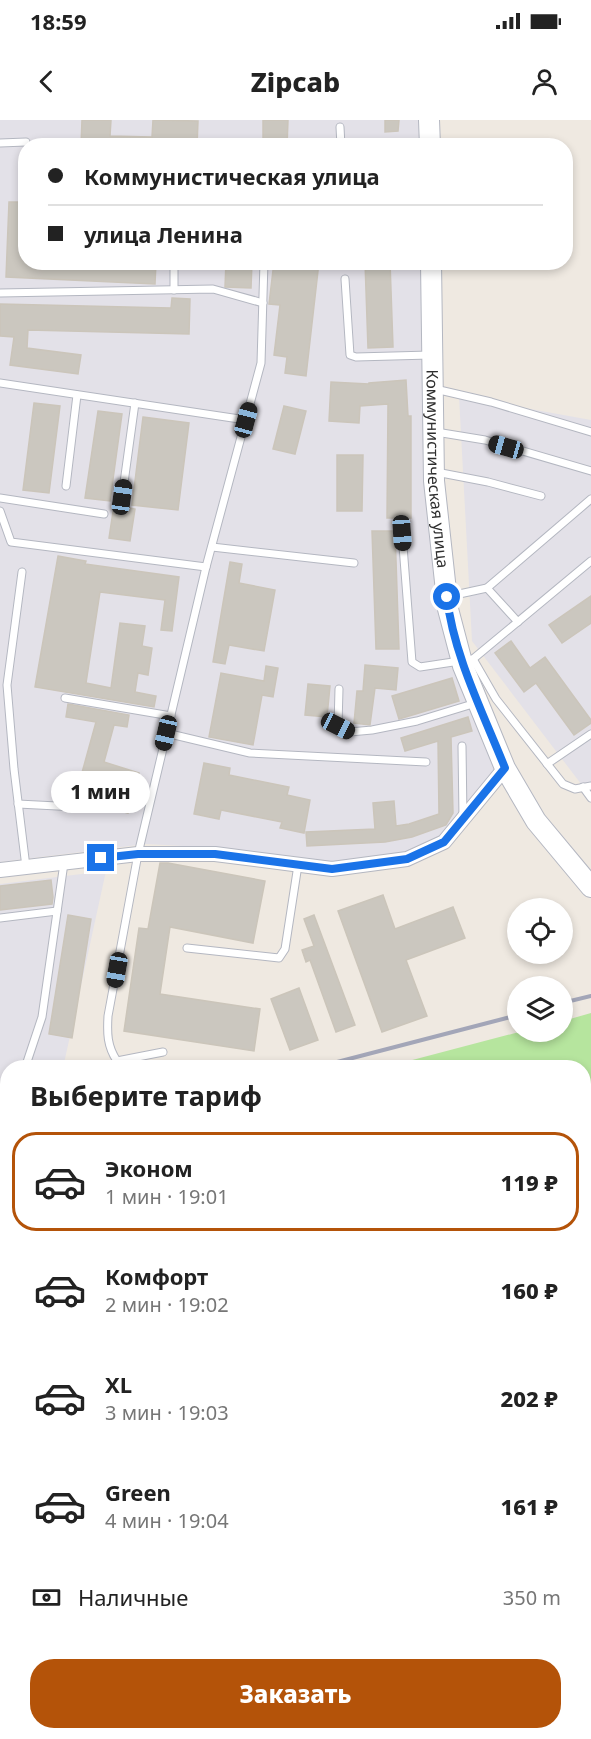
<!DOCTYPE html>
<html lang="ru">
<head>
<meta charset="utf-8">
<style>
	body { margin:0; font-family:"Noto Sans",sans-serif; background:#f6f6f6; color:#222; height:100vh; display:flex; flex-direction:column; font-size:22px; white-space:nowrap }
	* { box-sizing:border-box; margin:0 }
	p { font-size:20px; color:#767676 }
	.icon { flex:none; width:33px; height:33px; fill:none; stroke:currentColor; stroke-width:2; stroke-linecap:round; stroke-linejoin:round }
	.map { position:relative; flex:1; overflow:hidden }
	.drawer { position:absolute; left:0px; top:940px; width:591px; height:680px; display:flex; flex-direction:column; background:#fff; border-radius:24px 24px 0 0; box-shadow:0 3px 9px #0003 }
	.drawer>* { flex:none }
	.guide { position:absolute; left:18px; top:18px; width:555px; height:132px; border-radius:24px; box-shadow:0 3px 9px #0003; display:grid; align-content:center; height:132px; padding:0 30px; background:#fff }
	.controls { position:absolute; left:507px; top:778px; display:grid; gap:12px }
	.controls a { display:grid; place-items:center; width:66px; height:66px; border-radius:50%; background:#fff; box-shadow:0 3px 9px #0003; font-size:30px }
	.end { position:absolute; width:27px; height:27px; margin:-14px; border:8px solid #1a73e8; background:#fff; box-shadow:0 0 0 3px #fff }
	.from { border-radius:50% }
	.bubble { position:absolute; height:42px; border-radius:21px; background:#fff; box-shadow:0 3px 9px #0003; font-size:20px; font-weight:800; line-height:42px; text-align:center }
	.car { position:absolute; width:18px; height:36px; margin:-18px -9px; border-radius:8px; box-shadow:0 0 4px 2px #0007; background:linear-gradient(#222 24%,#8ab4d8 0 40%,#222 0 76%,#8ab4d8 0 86%,#222 0) }
	.guide b { display:flex; align-items:center; gap:21px; height:57px; font-size:22px }
	.guide b+b { border-top:2px solid #e0e0e0 }
	.guide i { width:15px; height:15px; background:#222 }
	ul { padding:0; list-style:none }
	li { display:flex; align-items:center; gap:18px; height:99px; margin:0 12px 9px; padding:0 18px; border:3px solid transparent; border-radius:24px }
	li div { flex:1 }
	li b { display:block; font-size:22px }
	li em { font-style:normal; font-weight:800 }
	li.active { border-color:#b45309 }
	li>.icon { width:54px; height:54px; stroke-width:1.5 }
	h2 { padding:0 30px; font-size:27px; line-height:72px }
	.pay { display:flex; align-items:center; gap:15px; height:66px; padding:0 30px; font-size:22px }
	.pay p { margin-inline-start:auto }
	.button { display:flex; gap:12px; margin-top:auto; padding:12px 30px }
	.button a { flex:1; height:69px; border-radius:24px; background:#b45309; color:#fff; font-size:24px; font-weight:800; line-height:69px; text-align:center }
	.status { display:flex; justify-content:space-between; align-items:center; height:42px; padding:0 30px; background:#fff; direction:ltr }
	.status svg { height:16px; fill:currentColor }
	header { display:flex; justify-content:space-between; align-items:center; height:78px; padding:0 30px; background:#fff; font-size:27px; font-weight:800 }
	.map>svg:first-child { display:block }
	.industrial { fill:#e3e1e8 }
	.green { fill:#b6e59e }
	.building { fill:#cbc7bf; stroke:#cbc5ba; stroke-width:1.5 }
	.lines { fill:none; stroke-linecap:round; stroke-linejoin:round }
	.lane-casing { stroke:#b4b7c1; stroke-width:9 }
	.street-casing { stroke:#b4b7c1; stroke-width:16 }
	.secondary-casing { stroke:#b4b7c1; stroke-width:22 }
	.lane { stroke:#fff; stroke-width:7 }
	.street { stroke:#fff; stroke-width:14 }
	.secondary { stroke:#fff; stroke-width:20 }
	.rail { stroke:#a3a6b8; stroke-width:4 }
	.route { stroke:#1a73e8; stroke-width:8 }
	.labels { text-anchor:middle; stroke-width:4.5; stroke-linejoin:round; paint-order:stroke }
	.street-label { font-size:16px; fill:#2e2e2e; stroke:#fff }
</style>
</head>
<body>
<div class="status"><b>18:59</b><svg viewBox="0 0 49 12"><path d="M0 12V9h3v3zM5 12V6h3v6zM10 12V3h3v9zM15 12V0h3v12zM26 1h20v11H26zM47 4h2v5h-2z"/></svg></div>
<header><svg class="icon" aria-label="back" viewBox="0 0 24 24"><path d="M15 5l-7 7 7 7"/></svg>Zipcab<svg class="icon" aria-label="person" viewBox="0 0 24 24"><circle cx="12" cy="8" r="4"/><path d="M4 21q1-7 8-7t8 7"/></svg></header>
<div class="map">
<svg width="591" height="1619" viewBox="0 0 591 1619">
	<rect width="100%" height="100%" fill="#efe9e1"/>
	<g class="industrial">
		<polygon points="0,0 427,0 427,25 26,26 26,142 428,143 443,487 499,646 441,718 407,734 333,743 220,728 146,724 0,742"/>
		<polygon points="459,276 591,300 591,677 472,521"/>
		<polygon points="106,751 63,948 8,948 7,981 0,980 0,764"/>
		<polygon points="150,1612 465,1612 500,1619 107,1619"/>
	</g>
	<g class="green">
		<polygon points="591,893 591,1618 567,1613 584,1612 584,948 382,948 519,912 562,912 563,901"/>
		<polygon points="0,1035 8,1036 7,1552 0,1550"/>
	</g>
	<g class="building">
		<polygon points="82,0 111,0 110,16 152,17 153,0 198,1 197,26 81,26"/>
		<polygon points="263,0 288,0 287,26 263,26"/>
		<polygon points="385,0 399,0 398,11 385,12"/>
		<polygon points="9,82 26,82 26,142 156,142 155,164 6,157"/>
		<polygon points="226,142 252,142 251,168 225,167"/>
		<polygon points="274,142 319,142 306,256 285,253 287,237 274,235 280,185 269,184"/>
		<polygon points="365,142 390,142 393,227 368,228"/>
		<polygon points="172,178 190,179 189,214 28,210 27,228 81,235 78,254 10,245 14,217 0,216 0,184 171,188"/>
		<polygon points="406,260 408,296 411,296 411,398 387,398 388,284 360,286 359,303 329,301 331,262 369,264 369,263"/>
		<polygon points="34,283 60,286 49,373 23,370"/>
		<polygon points="284,286 306,291 295,334 273,329"/>
		<polygon points="98,291 122,294 110,381 85,378"/>
		<polygon points="143,297 189,303 178,390 132,385"/>
		<polygon points="337,335 363,335 362,391 337,391"/>
		<polygon points="114,385 135,389 130,421 109,418"/>
		<polygon points="372,411 395,411 399,529 376,529"/>
		<polygon points="58,436 86,441 85,444 179,457 172,511 161,510 165,480 100,472 86,563 111,568 120,503 145,506 142,526 152,528 148,555 138,553 135,572 156,576 154,587 35,567"/>
		<polygon points="230,442 242,444 239,463 275,470 264,531 229,525 225,544 213,542"/>
		<polygon points="591,476 591,503 562,523 549,505"/>
		<polygon points="511,521 530,548 545,537 591,600 591,603 574,615 536,563 524,572 495,533"/>
		<polygon points="365,545 398,548 396,570 375,568 370,605 354,603 357,571 363,571"/>
		<polygon points="266,546 278,548 273,577 262,575 253,625 209,617 221,553 264,561"/>
		<polygon points="452,558 459,581 399,599 392,576"/>
		<polygon points="308,564 330,566 327,597 305,595"/>
		<polygon points="68,584 129,595 127,607 114,605 104,642 139,653 128,693 101,686 97,682 75,678 96,602 66,597"/>
		<polygon points="468,597 472,611 451,617 453,693 446,705 412,717 385,722 307,726 306,712 375,709 373,683 394,681 396,706 409,704 439,694 438,621 405,631 401,618"/>
		<polygon points="204,643 230,648 229,655 289,667 287,675 310,680 304,713 280,708 282,702 221,690 219,699 194,694"/>
		<polygon points="160,743 168,743 265,761 253,823 170,807 160,874 260,889 254,931 124,911 139,808 148,809"/>
		<polygon points="51,760 53,777 52,784 0,790 0,766"/>
		<polygon points="383,775 395,809 453,787 465,818 406,840 427,896 382,912 338,791"/>
		<polygon points="68,795 91,799 72,918 49,914"/>
		<polygon points="314,795 355,905 336,912 310,840 306,842 302,830 314,826 304,799"/>
		<polygon points="299,868 318,920 290,930 271,879"/>
	</g>
	<g class="lines">
		<g class="lane-casing">
			<g id="lane">
				<polyline points="340,7 341,26"/>
				<polyline points="0,23 26,22"/>
				<polyline points="174,142 174,170"/>
				<polyline points="345,159 350,235 356,237 430,235"/>
				<polyline points="0,173 213,169 263,183"/>
				<polyline points="0,263 246,300"/>
				<polyline points="435,269 491,282 591,312"/>
				<polyline points="436,312 485,320 591,351"/>
				<polyline points="436,352 488,362 541,376"/>
				<polyline points="66,366 77,275"/>
				<polyline points="122,377 135,283"/>
				<polyline points="0,378 104,394"/>
				<polyline points="0,391 11,422 206,447"/>
				<polyline points="402,413 412,542 420,547 473,539 496,579 563,664 575,669 591,666"/>
				<polyline points="212,427 354,443"/>
				<polyline points="22,452 7,565 14,649 26,747"/>
				<polyline points="487,468 518,502"/>
				<polyline points="450,476 487,468 591,379"/>
				<polyline points="473,539 591,441"/>
				<polyline points="339,569 338,606 350,612 372,610 417,601 476,583"/>
				<polyline points="65,578 171,596"/>
				<polyline points="166,613 250,633 426,642"/>
				<polyline points="462,626 463,697"/>
				<polyline points="547,644 591,614"/>
				<polyline points="583,667 591,678"/>
				<polyline points="18,684 96,688"/>
				<polyline points="0,798 57,791"/>
				<polyline points="187,828 279,838 285,829 298,745"/>
				<path d="M163 932 117 941C107 926 107 913 108 896L138 734 206 447 261 243 264 142"/>
				<polyline points="25,948 42,897 64,743"/>
				<polyline points="0,1586 8,1588"/>
				<polyline points="515,1612 534,1615 542,1619"/>
				<polyline points="194,1619 195,1612"/>
			</g>
		</g>
		<g class="street-casing">
			<polyline id="street" points="0,750 138,734 215,734 332,749 407,739 444,722 505,648"/>
		</g>
		<g class="secondary-casing">
			<g id="secondary">
				<polyline points="429,0 430,26"/>
				<path id="s1" d="M431 142 434 361 448 489 463 546 505 648 536 701 591 767"/>
			</g>
		</g>
		<use href="#lane" class="lane"/>
		<use href="#street" class="street"/>
		<use href="#secondary" class="secondary"/>
		<g class="rail">
			<polyline points="562,883 591,876"/>
			<polyline points="314,948 518,895"/>
			<polyline points="0,1016 8,1016"/>
		</g>
	</g>
	<g class="lines">
		<path class="route" d="M101 738 138 734H215L332 749 407 739 444 722 505 648C484 595 453 534 447 477"/>
	</g>
	<g class="labels">
		<g class="street-label">
			<text dy="6" stroke="none"><textPath href="#s1" startOffset="207">Коммунистическая улица</textPath></text>
		</g>
	</g>
</svg>
<div class="controls">
<a><svg class="icon" aria-label="locate" viewBox="0 0 24 24"><circle cx="12" cy="12" r="6"/><path d="M12 2v4M12 18v4M2 12h4M18 12h4"/></svg></a>
<a><svg class="icon" aria-label="layers" viewBox="0 0 24 24"><path d="M12 4l9 5-9 5-9-5zM3 14l9 5 9-5"/></svg></a>
</div>
<i class="end from" style="left:447px;top:477px"></i>
<i class="end" style="left:101px;top:738px"></i>
<div class="bubble" style="left:51px;top:651px;width:99px">1 мин</div>
<i class="car" style="left:246px;top:300px;rotate:15deg"></i>
<i class="car" style="left:506px;top:327px;rotate:286deg"></i>
<i class="car" style="left:122px;top:377px;rotate:8deg"></i>
<i class="car" style="left:402px;top:413px;rotate:176deg"></i>
<i class="car" style="left:338px;top:606px;rotate:117deg"></i>
<i class="car" style="left:166px;top:613px;rotate:193deg"></i>
<i class="car" style="left:117px;top:850px;rotate:190deg"></i>
<div class="guide">
<b><i class="from"></i>Коммунистическая улица</b>
<b><i></i>улица Ленина</b>
</div>
<section class="drawer">
<h2>Выберите тариф</h2>
<ul>
<li class="active"><svg class="icon" aria-label="car" viewBox="0 0 24 24"><path d="M5 17H2v-5l4-1 3-4h7l3 4 3 1v5h-3M9 17h6M6 11h13"/><circle cx="7" cy="17" r="2"/><circle cx="17" cy="17" r="2"/></svg><div><b>Эконом</b><p>1 мин · 19:01</p></div><em>119 ₽</em></li>
<li><svg class="icon" aria-label="car" viewBox="0 0 24 24"><path d="M5 17H2v-5l4-1 3-4h7l3 4 3 1v5h-3M9 17h6M6 11h13"/><circle cx="7" cy="17" r="2"/><circle cx="17" cy="17" r="2"/></svg><div><b>Комфорт</b><p>2 мин · 19:02</p></div><em>160 ₽</em></li>
<li><svg class="icon" aria-label="car" viewBox="0 0 24 24"><path d="M5 17H2v-5l4-1 3-4h7l3 4 3 1v5h-3M9 17h6M6 11h13"/><circle cx="7" cy="17" r="2"/><circle cx="17" cy="17" r="2"/></svg><div><b>XL</b><p>3 мин · 19:03</p></div><em>202 ₽</em></li>
<li><svg class="icon" aria-label="car" viewBox="0 0 24 24"><path d="M5 17H2v-5l4-1 3-4h7l3 4 3 1v5h-3M9 17h6M6 11h13"/><circle cx="7" cy="17" r="2"/><circle cx="17" cy="17" r="2"/></svg><div><b>Green</b><p>4 мин · 19:04</p></div><em>161 ₽</em></li>
</ul>
<div class="pay"><svg class="icon" aria-label="cash" viewBox="0 0 24 24"><path d="M3 7h18v10H3z"/><circle cx="12" cy="12" r="2"/></svg>Наличные<p>350 m</p></div>
<div class="button"><a>Заказать</a></div>
</section>
</div>
</body>
</html>
